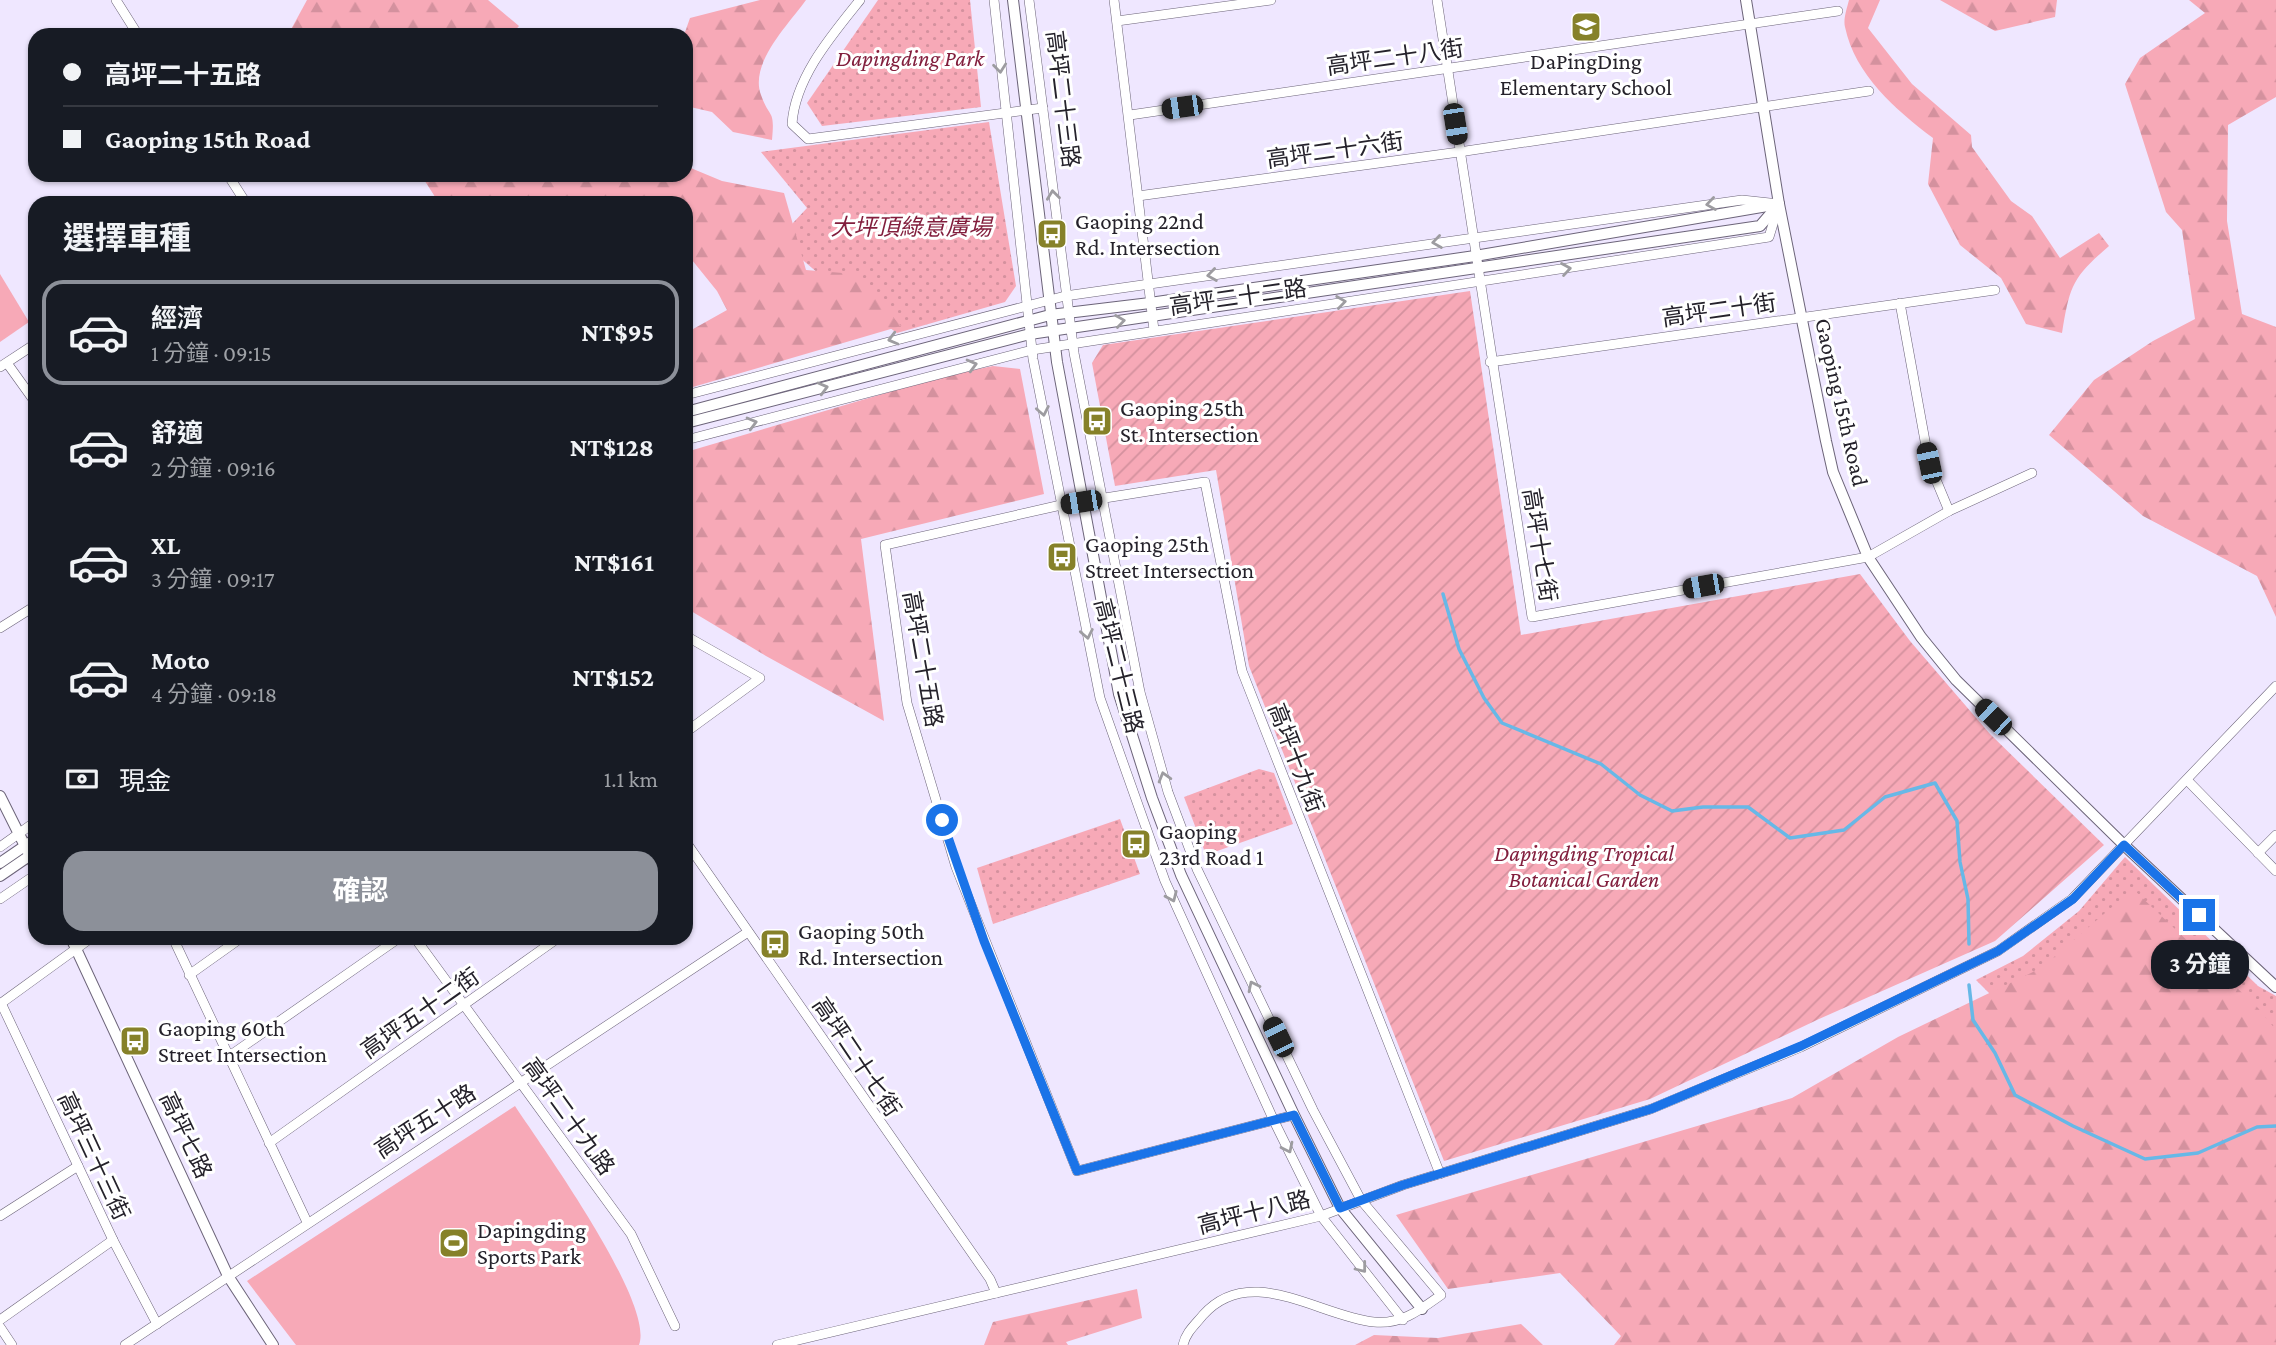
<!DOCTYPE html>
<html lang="zh-TW">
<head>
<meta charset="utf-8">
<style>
	body { margin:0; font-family:"Crimson Pro","Noto Sans TC",serif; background:#20242c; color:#f1f3f6; height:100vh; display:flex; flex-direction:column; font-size:26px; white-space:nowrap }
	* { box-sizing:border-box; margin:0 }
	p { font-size:23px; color:#9ea1a6 }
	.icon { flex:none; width:38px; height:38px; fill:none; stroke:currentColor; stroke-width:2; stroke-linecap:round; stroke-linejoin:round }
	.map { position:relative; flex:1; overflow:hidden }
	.sheet { position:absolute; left:28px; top:196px; width:665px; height:749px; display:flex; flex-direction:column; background:#171b24; border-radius:21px; box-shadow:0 2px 5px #0004 }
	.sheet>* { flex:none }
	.hud { position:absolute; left:28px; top:28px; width:665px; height:154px; border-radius:21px; box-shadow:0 2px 5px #0004; display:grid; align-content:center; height:154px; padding:0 35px; background:#171b24 }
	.end { position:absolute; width:32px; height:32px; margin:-16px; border:9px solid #1a73e8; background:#fff; box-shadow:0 0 0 4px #fff }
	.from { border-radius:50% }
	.bubble { position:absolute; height:49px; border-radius:21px; background:#171b24; box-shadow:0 2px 5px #0004; font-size:23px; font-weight:700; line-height:49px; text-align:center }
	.car { position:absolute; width:21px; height:42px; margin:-21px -10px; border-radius:9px; box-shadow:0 0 5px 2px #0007; background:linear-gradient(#222 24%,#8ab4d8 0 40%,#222 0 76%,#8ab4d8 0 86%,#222 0) }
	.hud b { display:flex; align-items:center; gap:24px; height:66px; font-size:26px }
	.hud b+b { border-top:2px solid #363941 }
	.hud i { width:18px; height:18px; background:#f1f3f6 }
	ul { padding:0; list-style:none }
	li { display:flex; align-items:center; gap:21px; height:105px; margin:0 14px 10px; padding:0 21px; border:4px solid transparent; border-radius:21px }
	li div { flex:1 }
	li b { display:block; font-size:26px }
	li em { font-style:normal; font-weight:700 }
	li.current { border-color:#8c9099 }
	li>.icon { width:63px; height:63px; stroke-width:1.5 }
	h2 { padding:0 35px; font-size:32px; line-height:84px }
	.pay { display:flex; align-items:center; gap:18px; height:77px; padding:0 35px; font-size:26px }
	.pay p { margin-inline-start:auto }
	.action { display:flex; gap:14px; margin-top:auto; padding:14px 35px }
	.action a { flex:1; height:80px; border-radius:21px; background:#8c9099; color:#fff; font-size:28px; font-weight:700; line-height:80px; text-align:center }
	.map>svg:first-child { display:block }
	.grass { fill:url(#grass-dots) }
	.forest { fill:url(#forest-firs) }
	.garden { fill:url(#garden-furrows) }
	.pitch { fill:#f7a9b7 }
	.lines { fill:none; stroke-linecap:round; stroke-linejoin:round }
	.stream { stroke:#67b8e7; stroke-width:3.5 }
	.minor-casing { stroke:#6c6479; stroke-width:10 }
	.tertiary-casing { stroke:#6c6479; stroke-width:12 }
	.minor { stroke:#fff; stroke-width:9 }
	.tertiary { stroke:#fff; stroke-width:10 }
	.oneway { stroke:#9d9ca0 }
	.route { stroke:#1a73e8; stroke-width:9 }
	.labels { text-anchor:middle; stroke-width:6; stroke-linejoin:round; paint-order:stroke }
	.street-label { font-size:23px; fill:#25222b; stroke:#fff }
	.park-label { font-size:23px; font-style:italic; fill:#821e3d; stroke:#fff }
	.poi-label { font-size:23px; fill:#25222b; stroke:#fff; text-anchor:start }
</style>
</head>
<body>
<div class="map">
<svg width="2276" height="1345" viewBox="0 0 2276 1345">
	<defs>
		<pattern id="grass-dots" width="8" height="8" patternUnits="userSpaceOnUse" patternTransform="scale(1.75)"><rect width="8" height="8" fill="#f7a9b7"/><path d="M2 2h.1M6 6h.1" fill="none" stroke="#d4919e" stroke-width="1.8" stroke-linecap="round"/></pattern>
		<pattern id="forest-firs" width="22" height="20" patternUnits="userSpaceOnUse" patternTransform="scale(1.75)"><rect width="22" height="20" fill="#f7a9b7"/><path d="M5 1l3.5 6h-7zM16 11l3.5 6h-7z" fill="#d4919e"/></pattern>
		<pattern id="garden-furrows" width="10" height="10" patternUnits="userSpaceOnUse" patternTransform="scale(1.75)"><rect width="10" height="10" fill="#f7a9b7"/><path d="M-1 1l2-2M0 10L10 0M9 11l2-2" fill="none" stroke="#d4919e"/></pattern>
	</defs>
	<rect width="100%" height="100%" fill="#efe7ff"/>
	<g class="grass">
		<polygon points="878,0 970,0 981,107 822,126 807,103"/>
		<polygon points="989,122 1016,286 1005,302 897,333 839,291 778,239 807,208 761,152"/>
		<polygon points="1259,769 1274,773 1293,824 1206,855 1184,797"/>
		<polygon points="1120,819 1140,874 993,924 977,868"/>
		<polygon points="2125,857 2258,986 2276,996 2276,1069 1994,998 1976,980 2023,956 2079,911"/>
	</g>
	<g class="forest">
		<polygon points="307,0 488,0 519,26 511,35 288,35"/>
		<path d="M760 0H806C789 24 749 63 761 95 770 120 775 108 772 140L733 132 712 112 686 106 684 35 690 18Z"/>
		<path d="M1849 0H1880L1868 28 1912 84 1971 135 1972 147 2011 201 2032 216 2060 258 2099 233 2109 246C2072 278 2070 285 2062 333L2026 324 2001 278 1960 245 1928 184 1933 138C1896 110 1855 75 1845 27 1843 19 1847 8 1849 0Z"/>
		<polygon points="1940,0 2057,0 2055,17 1995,31"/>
		<polygon points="2189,0 2276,0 2276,97 2228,125 2227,221 2242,314 2276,327 2276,617 2257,576 2143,516 2049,435 2094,380 2153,341 2195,319 2182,230 2166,212 2125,84 2140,58 2205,13"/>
		<polygon points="686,166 722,181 784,193 806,270 855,274 901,326 686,389 686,333 727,310 717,291 692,260 686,262 686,203 439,203 421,175 686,175"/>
		<polygon points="993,366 1020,369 1044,494 861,539 884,721 766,656 686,608 686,452 940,377"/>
		<polygon points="2133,889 2258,1008 2276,1030 2276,1345 1614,1345 1621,1336 1560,1273 1448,1289 1396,1215 1792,1098 1898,1037 2041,968"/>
		<polygon points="1137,1289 1142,1318 1066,1342 1068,1345 984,1345 993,1322"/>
		<polygon points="1521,1324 1543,1345 1355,1345 1374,1335 1438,1338"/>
	</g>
	<polygon class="garden" points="1470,291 1521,635 1860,574 1910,641 1990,734 2104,845 1995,941 1819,1019 1650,1099 1444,1161 1249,666 1216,470 1115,486 1092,363 1103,345"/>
	<g class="pitch">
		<polygon points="0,274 29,322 0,342"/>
		<path d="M515 1106C542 1147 655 1303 639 1345H296L247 1281Z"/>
	</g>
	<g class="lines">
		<g class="stream">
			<polyline points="1443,594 1459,649 1484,698 1502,723 1601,764 1640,795 1672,811 1703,807 1748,807 1790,838 1844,830 1885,797 1935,783 1957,821 1960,862 1968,899 1969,944"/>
			<polyline points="1969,985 1973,1020 1995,1053 2015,1095 2073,1126 2145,1159 2198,1153 2257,1127 2276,1126"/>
		</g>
		<g class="minor-casing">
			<g id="minor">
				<polyline points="116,0 138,35"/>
				<path d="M860 0C831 36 795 78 792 124L808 139 1043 108"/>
				<polyline points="994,0 1033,359 1100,698 1165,881 1274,1121 1321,1216 1403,1320"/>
				<path d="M1029 0 1074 353 1140 692 1168 792 1197 869 1313 1110 1361 1200 1441 1295C1420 1310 1401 1325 1374 1322 1319 1316 1250 1262 1203 1315 1195 1325 1186 1332 1183 1345"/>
				<polyline points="1114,0 1154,330"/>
				<polyline points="1437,0 1532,617 1868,557 1949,511 2032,473"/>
				<polyline points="1117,21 1271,0"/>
				<polyline points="1130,115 1838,11"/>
				<polyline points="228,175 246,203"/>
				<polyline points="1138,196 1459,152 1869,91"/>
				<polyline points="1900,303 1929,463 1949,511"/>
				<polyline points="1490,362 1995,290"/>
				<polyline points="7,363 35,402"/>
				<polyline points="0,367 35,344"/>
				<polyline points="686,395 1065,296 1742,200 1779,204 1769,237 1032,350 686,440"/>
				<polyline points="0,628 35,606"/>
				<polyline points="686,636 760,678 686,732"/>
				<polyline points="2187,780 2276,871"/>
				<polyline points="686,842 990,1279 996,1293"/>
				<polyline points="0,847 35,822"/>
				<polyline points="2258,853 2276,835"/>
				<polyline points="0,899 35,875"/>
				<polyline points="173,938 307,1222"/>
				<polyline points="415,938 631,1234 675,1326"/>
				<polyline points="189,975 241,938"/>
				<polyline points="1,1003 113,1240 157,1324"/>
				<polyline points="0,1004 91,938"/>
				<polyline points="228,1057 399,938"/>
				<polyline points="1294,1115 1077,1171 956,867 907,703 885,545 1061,505 1205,482 1242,671 1440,1174"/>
				<polyline points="269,1143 558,938"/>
				<polyline points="0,1216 78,1166"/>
				<polyline points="0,1320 113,1240"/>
				<polyline points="0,1327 12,1345"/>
				<polyline points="125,1345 748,932"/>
				<polyline points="777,1345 1321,1216 1403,1185 1651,1109 1801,1047 1998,951 2072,899 2276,686"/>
			</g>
		</g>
		<g class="tertiary-casing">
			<g id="tertiary">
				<polyline points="1013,0 1057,362 1119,694 1152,798 1181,875 1294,1115 1340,1208 1422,1309"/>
				<polyline points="1746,0 1779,204 1826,441 1833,472 1868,557 1921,637 1956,680 2124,845 2276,987"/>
				<polyline points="686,412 1050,315 1150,303 1475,256 1779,204"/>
				<polyline points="686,423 1030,334 1760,226 1779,204"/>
				<polyline points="0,796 35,866"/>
				<polyline points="0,863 35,839"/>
				<polyline points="0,876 35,852"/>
				<polyline points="71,938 228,1276 273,1345"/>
			</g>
		</g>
		<use href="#minor" class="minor"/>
		<use href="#tertiary" class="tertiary"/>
	</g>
	<defs><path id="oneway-chevron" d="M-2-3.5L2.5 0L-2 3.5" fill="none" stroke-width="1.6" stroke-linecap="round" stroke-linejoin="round" transform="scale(1.75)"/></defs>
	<g class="oneway">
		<use href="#oneway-chevron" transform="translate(1000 68) rotate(84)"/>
		<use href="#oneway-chevron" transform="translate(1053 195) rotate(-97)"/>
		<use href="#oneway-chevron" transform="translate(1711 204) rotate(172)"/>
		<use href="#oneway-chevron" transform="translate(1437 242) rotate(172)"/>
		<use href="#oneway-chevron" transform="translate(1566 269) rotate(-9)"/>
		<use href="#oneway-chevron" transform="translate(1212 275) rotate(172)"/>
		<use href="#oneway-chevron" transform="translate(1341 302) rotate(-8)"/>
		<use href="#oneway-chevron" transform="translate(1120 321) rotate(-8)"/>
		<use href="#oneway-chevron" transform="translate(893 339) rotate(165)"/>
		<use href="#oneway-chevron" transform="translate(972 365) rotate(-15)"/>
		<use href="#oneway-chevron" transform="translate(823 388) rotate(-15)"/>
		<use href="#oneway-chevron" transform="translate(1043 411) rotate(79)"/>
		<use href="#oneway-chevron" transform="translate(752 423) rotate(-15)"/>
		<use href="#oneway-chevron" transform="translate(1087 634) rotate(79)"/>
		<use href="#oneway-chevron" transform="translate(1164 777) rotate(-106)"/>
		<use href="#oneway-chevron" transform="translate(1172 897) rotate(66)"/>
		<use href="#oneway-chevron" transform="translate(1253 986) rotate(-116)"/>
		<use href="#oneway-chevron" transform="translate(1288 1148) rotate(64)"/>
		<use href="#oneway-chevron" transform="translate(1362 1268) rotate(52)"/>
	</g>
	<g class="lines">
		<polyline class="route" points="942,820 984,941 1077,1171 1294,1115 1340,1208 1403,1185 1651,1109 1801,1046 1998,951 2073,899 2124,845 2199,915"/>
	</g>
	<defs>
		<g id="school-square" transform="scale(1.575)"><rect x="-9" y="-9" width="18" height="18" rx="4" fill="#868129" stroke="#fff"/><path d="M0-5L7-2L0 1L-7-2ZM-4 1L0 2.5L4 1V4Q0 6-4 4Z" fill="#fff"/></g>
		<g id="bus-square" transform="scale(1.575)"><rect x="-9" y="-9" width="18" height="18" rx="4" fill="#868129" stroke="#fff"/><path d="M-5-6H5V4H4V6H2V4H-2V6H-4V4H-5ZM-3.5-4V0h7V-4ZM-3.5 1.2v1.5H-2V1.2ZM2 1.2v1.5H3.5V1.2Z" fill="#fff"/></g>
		<g id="stadium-square" transform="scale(1.575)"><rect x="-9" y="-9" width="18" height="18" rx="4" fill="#868129" stroke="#fff"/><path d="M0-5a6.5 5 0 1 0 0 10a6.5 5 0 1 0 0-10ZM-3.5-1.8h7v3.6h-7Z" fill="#fff"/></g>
	</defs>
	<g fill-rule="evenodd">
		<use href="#school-square" x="1586" y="27"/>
		<use href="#bus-square" x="1052" y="234"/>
		<use href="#bus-square" x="1097" y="421"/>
		<use href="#bus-square" x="1062" y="557"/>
		<use href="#bus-square" x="1136" y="844"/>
		<use href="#bus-square" x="775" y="944"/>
		<use href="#bus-square" x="135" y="1041"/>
		<use href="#stadium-square" x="454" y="1243"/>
	</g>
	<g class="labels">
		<g class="street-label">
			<text transform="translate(1395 57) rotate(-8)" y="8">高坪二十八街</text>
			<text transform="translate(1063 99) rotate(83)" y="8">高坪二十三路</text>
			<text transform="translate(1335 150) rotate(-8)" y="8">高坪二十六街</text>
			<text transform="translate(1238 297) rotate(-8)" y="8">高坪二十二路</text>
			<text transform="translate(1719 310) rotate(-8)" y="8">高坪二十街</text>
			<text transform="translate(1842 402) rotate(77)" y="8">Gaoping 15th Road</text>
			<text transform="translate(1540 545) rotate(81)" y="8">高坪十七街</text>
			<text transform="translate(923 659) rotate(80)" y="8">高坪二十五路</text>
			<text transform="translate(1119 666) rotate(76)" y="8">高坪二十三路</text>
			<text transform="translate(1296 758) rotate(69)" y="8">高坪十九街</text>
			<text transform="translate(420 1013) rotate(-35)" y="8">高坪五十二街</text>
			<text transform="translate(857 1057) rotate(56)" y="8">高坪二十七街</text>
			<text transform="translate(569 1116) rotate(54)" y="8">高坪二十九路</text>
			<text transform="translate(425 1121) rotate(-33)" y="8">高坪五十路</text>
			<text transform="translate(186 1135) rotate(65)" y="8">高坪七路</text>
			<text transform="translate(94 1156) rotate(65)" y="8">高坪三十三街</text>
			<text transform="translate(1254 1212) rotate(-14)" y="8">高坪十八路</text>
		</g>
		<g class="park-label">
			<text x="910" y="66">Dapingding Park</text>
			<text x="911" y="235">大坪頂綠意廣場</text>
			<text x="1584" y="861">Dapingding Tropical<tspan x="1584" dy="26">Botanical Garden</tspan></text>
		</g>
		<g class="poi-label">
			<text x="1586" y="69" text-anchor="middle">DaPingDing<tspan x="1586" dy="26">Elementary School</tspan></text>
			<text x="1075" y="229">Gaoping 22nd<tspan x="1075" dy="26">Rd. Intersection</tspan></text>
			<text x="1120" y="416">Gaoping 25th<tspan x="1120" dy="26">St. Intersection</tspan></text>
			<text x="1085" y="552">Gaoping 25th<tspan x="1085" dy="26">Street Intersection</tspan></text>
			<text x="1159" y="839">Gaoping<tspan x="1159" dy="26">23rd Road 1</tspan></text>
			<text x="798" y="939">Gaoping 50th<tspan x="798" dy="26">Rd. Intersection</tspan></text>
			<text x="158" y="1036">Gaoping 60th<tspan x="158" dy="26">Street Intersection</tspan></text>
			<text x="477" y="1238">Dapingding<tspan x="477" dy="26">Sports Park</tspan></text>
		</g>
	</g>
</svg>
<i class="end from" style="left:942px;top:820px"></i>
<i class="end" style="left:2199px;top:915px"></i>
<div class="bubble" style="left:2151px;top:940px;width:98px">3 分鐘</div>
<i class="car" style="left:1182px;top:107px;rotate:262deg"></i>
<i class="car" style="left:1455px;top:124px;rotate:171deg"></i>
<i class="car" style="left:1929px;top:463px;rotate:348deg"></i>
<i class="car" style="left:1081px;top:502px;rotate:261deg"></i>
<i class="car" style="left:1703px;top:586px;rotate:260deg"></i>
<i class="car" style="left:1993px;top:717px;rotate:314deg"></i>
<i class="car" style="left:1278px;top:1037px;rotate:334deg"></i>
<div class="hud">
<b><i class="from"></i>高坪二十五路</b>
<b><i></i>Gaoping 15th Road</b>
</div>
<section class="sheet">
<h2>選擇車種</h2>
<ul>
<li class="current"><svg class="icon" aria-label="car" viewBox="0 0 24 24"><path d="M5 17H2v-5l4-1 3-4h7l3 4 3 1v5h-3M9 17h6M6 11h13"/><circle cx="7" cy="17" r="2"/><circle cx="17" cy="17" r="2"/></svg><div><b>經濟</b><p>1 分鐘 · 09:15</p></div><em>NT$95</em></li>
<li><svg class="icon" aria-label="car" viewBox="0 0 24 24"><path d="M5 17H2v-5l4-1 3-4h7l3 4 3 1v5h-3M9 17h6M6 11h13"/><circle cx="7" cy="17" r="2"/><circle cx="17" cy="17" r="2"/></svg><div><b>舒適</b><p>2 分鐘 · 09:16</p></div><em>NT$128</em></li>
<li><svg class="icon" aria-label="car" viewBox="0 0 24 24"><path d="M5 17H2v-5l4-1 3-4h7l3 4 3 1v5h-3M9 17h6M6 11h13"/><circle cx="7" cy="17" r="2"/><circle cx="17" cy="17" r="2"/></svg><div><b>XL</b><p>3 分鐘 · 09:17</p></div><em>NT$161</em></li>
<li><svg class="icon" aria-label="car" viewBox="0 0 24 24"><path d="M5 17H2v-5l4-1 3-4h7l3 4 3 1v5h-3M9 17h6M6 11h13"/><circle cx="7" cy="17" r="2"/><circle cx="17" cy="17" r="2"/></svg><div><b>Moto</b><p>4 分鐘 · 09:18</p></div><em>NT$152</em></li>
</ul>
<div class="pay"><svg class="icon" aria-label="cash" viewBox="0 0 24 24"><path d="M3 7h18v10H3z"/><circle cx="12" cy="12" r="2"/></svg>現金<p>1.1 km</p></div>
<div class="action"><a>確認</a></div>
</section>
</div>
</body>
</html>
